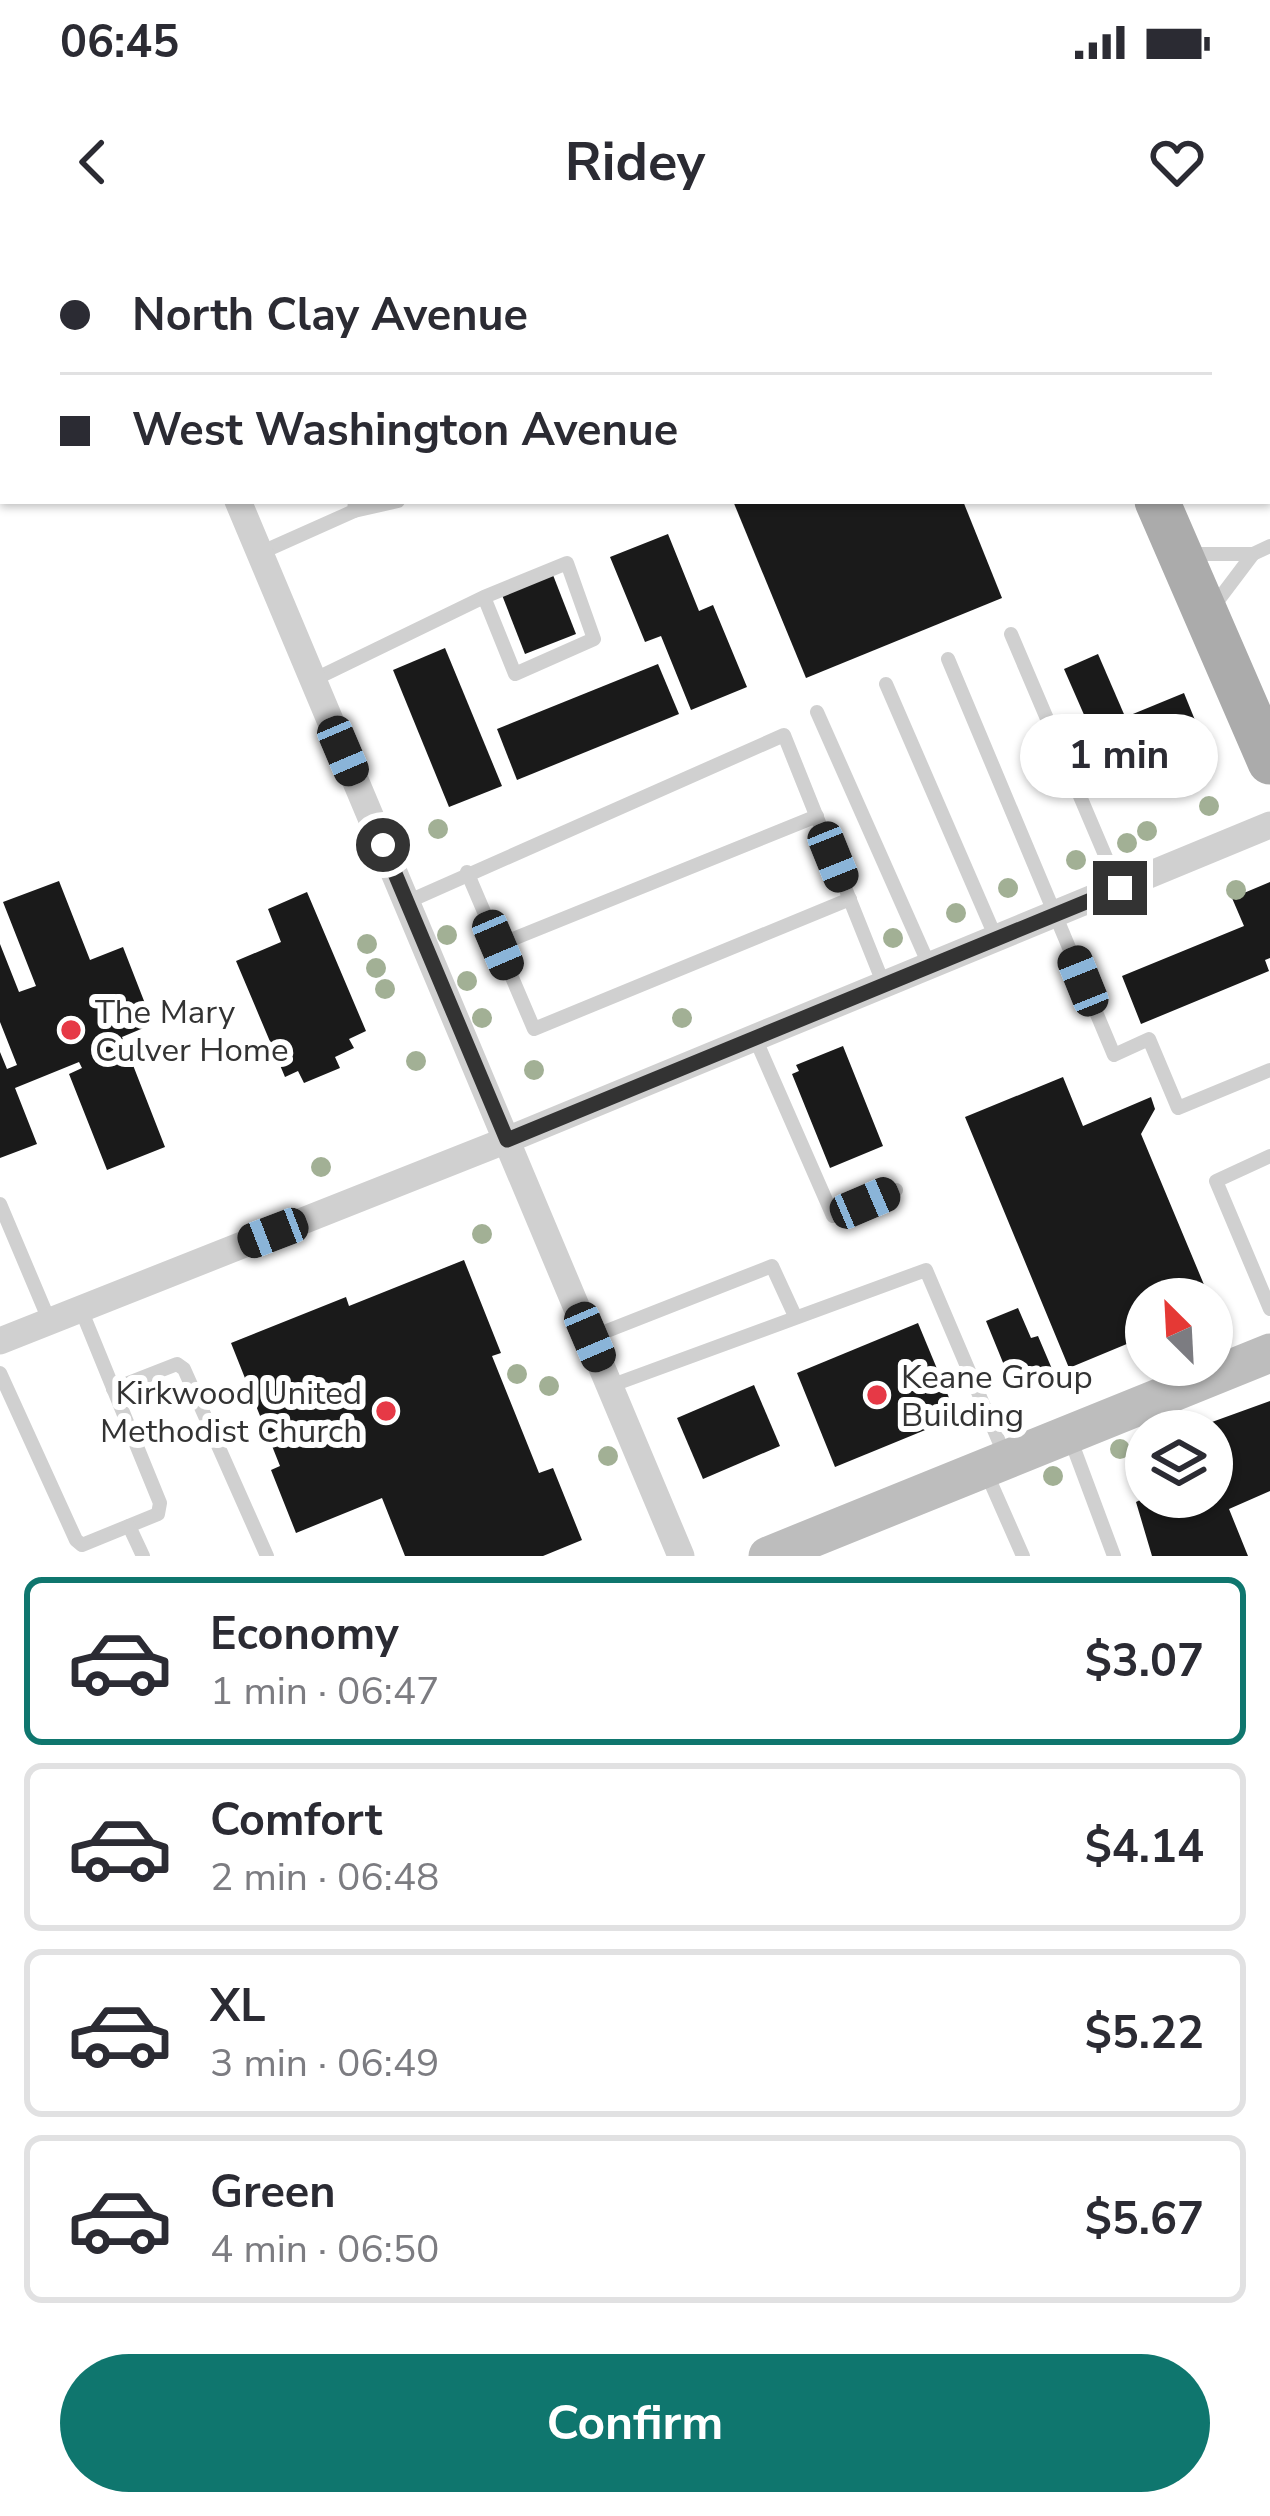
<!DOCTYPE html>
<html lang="en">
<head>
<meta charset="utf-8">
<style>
	body { margin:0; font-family:"Nunito Sans",sans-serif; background:#f7f7f7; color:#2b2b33; height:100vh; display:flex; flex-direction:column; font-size:45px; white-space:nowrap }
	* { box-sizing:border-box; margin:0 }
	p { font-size:39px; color:#7c7c81 }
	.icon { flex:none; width:66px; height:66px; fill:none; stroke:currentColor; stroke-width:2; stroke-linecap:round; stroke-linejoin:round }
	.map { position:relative; height:1316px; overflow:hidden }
	.side { display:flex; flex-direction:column; background:#fff; flex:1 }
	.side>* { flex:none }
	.banner { position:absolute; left:0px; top:0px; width:1272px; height:264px; box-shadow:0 3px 9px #0004; display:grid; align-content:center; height:264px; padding:0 60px; background:#fff }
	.needle { width:78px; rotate:336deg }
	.tools { position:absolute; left:1125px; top:1038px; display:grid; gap:24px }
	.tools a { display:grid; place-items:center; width:108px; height:108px; border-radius:50%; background:#fff; box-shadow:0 3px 9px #0004; font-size:60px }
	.end { position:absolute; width:54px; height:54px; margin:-27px; border:15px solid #333; background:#fff; box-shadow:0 0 0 6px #fff }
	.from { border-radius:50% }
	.bubble { position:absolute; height:84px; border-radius:42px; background:#fff; box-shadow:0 3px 9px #0004; font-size:39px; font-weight:700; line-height:84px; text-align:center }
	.car { position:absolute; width:36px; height:72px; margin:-36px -18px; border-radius:15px; box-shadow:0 0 9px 3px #0007; background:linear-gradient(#222 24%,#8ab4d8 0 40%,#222 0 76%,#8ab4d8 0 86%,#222 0) }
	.banner b { display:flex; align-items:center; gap:42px; height:114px; font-size:45px }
	.banner b+b { border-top:3px solid #e1e1e2 }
	.banner i { width:30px; height:30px; background:#2b2b33 }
	ul { padding:21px 0 0; list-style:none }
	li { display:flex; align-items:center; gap:36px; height:168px; margin:0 24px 18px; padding:0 36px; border:6px solid #e1e1e2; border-radius:18px }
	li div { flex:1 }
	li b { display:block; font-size:45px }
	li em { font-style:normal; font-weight:700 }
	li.active { border-color:#0f766e }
	li>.icon { width:108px; height:108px; stroke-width:1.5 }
	.cta { display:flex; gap:24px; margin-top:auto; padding:24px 60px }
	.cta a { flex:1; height:138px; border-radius:72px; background:#0f766e; color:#fff; font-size:48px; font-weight:700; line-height:138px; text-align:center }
	.status { display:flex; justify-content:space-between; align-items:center; height:84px; padding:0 60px; background:#fff; direction:ltr }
	.status svg { height:33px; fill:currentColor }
	header { display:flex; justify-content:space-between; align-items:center; height:156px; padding:0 60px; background:#fff; font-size:54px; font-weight:700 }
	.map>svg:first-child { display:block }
	.building { fill:#1a1a1a }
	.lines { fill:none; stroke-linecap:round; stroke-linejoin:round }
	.service { stroke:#d0d0d0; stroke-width:14 }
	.minor { stroke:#d0d0d0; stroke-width:27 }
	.secondary { stroke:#bdbdbd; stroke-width:39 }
	.primary { stroke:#ababab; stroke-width:45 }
	.tree { fill:#a2b095 }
	.route { stroke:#333; stroke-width:15 }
	.poi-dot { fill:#e63946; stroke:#fff; stroke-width:4.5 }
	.labels { text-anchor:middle; stroke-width:12; stroke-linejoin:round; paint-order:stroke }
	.poi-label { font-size:33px; fill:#333; stroke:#fff; text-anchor:start }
</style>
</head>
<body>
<div class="status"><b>06:45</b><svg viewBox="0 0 49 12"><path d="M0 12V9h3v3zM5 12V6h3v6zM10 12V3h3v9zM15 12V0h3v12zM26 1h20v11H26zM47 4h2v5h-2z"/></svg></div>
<header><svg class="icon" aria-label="back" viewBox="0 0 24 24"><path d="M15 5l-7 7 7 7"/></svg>Ridey<svg class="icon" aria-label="heart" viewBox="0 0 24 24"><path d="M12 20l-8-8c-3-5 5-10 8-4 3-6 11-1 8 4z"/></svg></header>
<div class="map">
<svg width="1270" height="1316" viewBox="0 0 1270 1316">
	<rect width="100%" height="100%" fill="#fff"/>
	<g class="building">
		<polygon points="733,261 963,261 1002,358 806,438"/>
		<polygon points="668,294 699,371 713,365 747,447 691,470 661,396 645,402 610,317"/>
		<polygon points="553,335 576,394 525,414 502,355"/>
		<polygon points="445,408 502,546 449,567 393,430"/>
		<polygon points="1098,414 1133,495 1099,509 1064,429"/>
		<polygon points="658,424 679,474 517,540 497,489"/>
		<polygon points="1184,453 1199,490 1144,513 1128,476"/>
		<polygon points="59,641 90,720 123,707 153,784 122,797 165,907 107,930 69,834 82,828 79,822 15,848 37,904 0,918 0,812 7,829 17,825 0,782 0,704 19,752 36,746 3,662"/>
		<polygon points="1270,642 1270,718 1265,720 1269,731 1141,784 1122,736 1244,686 1232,658"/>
		<polygon points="307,652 366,791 349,799 354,808 335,817 340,828 304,843 298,831 285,837 236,721 281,702 268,669"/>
		<polygon points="843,806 883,906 830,928 792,834 799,831 796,825"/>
		<polygon points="1063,837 1083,886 1151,857 1155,869 1141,894 1210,1059 1146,1059 1146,1096 1069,1128 965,877"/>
		<polygon points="464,1020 501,1113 492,1116 539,1233 553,1228 582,1300 543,1316 405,1316 382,1258 296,1293 271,1230 280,1226 231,1103 346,1057 349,1066"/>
		<polygon points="1018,1068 1031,1098 1038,1096 1055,1136 1015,1152 986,1081"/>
		<polygon points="918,1083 957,1177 835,1227 797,1133"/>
		<polygon points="754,1145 780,1206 703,1239 677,1178"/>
		<polygon points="1270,1161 1270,1251 1229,1269 1248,1316 1152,1316 1136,1262 1142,1259 1138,1235 1146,1222 1146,1257 1212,1257 1212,1191 1187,1191"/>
	</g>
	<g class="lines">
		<g class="service">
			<polyline points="247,0 249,3"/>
			<polyline points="434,0 436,3"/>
			<polyline points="354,271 398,261"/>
			<polyline points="260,313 354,271 355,261"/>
			<polyline points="1187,314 1253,314 1270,306"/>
			<polyline points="1213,367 1253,314"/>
			<polyline points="1011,394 1119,648"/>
			<polyline points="948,419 1114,815 1149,799 1178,868 1270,830"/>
			<polyline points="313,440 484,357 515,434 594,399 567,323 484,357"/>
			<polyline points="886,444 996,698"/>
			<polyline points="817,472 930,727"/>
			<polyline points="467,632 534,789 850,659"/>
			<polyline points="407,662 784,495 884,745"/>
			<polyline points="498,705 817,576"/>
			<polyline points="755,798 833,976 896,950"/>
			<polyline points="1270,916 1216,941 1270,1069"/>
			<polyline points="0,964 49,1080"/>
			<polyline points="589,1098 772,1026 795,1076"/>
			<polyline points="0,1133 76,1300 82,1305 158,1274 160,1263 80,1067"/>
			<polyline points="610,1146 926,1030 1006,1218"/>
			<polyline points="113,1149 177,1124 184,1129 267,1316"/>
			<polyline points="1070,1198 1114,1316"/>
			<polyline points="986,1232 1023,1316"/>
			<polyline points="129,1286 143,1316"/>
		</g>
		<g class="minor">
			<polyline points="128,0 129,3"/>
			<polyline points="238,261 681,1316"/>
			<polyline points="0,1101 507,900 1270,585"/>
		</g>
		<polyline class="secondary" points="768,1316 1270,1113"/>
		<g class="primary">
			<polyline points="1044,0 1045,3"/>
			<polyline points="1157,261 1270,522"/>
		</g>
	</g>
	<g class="tree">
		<circle cx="1209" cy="566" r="10"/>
		<circle cx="438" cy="589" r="10"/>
		<circle cx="1147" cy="591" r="10"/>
		<circle cx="1127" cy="603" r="10"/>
		<circle cx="1076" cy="620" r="10"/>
		<circle cx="1008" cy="648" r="10"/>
		<circle cx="1236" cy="650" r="10"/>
		<circle cx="956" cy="673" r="10"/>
		<circle cx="447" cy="695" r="10"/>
		<circle cx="893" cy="698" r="10"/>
		<circle cx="367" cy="704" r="10"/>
		<circle cx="376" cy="728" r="10"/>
		<circle cx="467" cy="741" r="10"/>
		<circle cx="385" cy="749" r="10"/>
		<circle cx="482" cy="778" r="10"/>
		<circle cx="682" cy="778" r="10"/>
		<circle cx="416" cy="821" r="10"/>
		<circle cx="534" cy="830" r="10"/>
		<circle cx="321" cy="927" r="10"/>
		<circle cx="482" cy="994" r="10"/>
		<circle cx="517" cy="1134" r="10"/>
		<circle cx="549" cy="1146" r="10"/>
		<circle cx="1120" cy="1209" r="10"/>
		<circle cx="608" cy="1216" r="10"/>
		<circle cx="1053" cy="1236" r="10"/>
	</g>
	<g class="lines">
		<polyline class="route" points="383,605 507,900 1120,648"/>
	</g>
	<g class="poi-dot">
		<circle cx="71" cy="790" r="12"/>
		<circle cx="877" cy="1155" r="12"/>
		<circle cx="386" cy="1171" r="12"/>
	</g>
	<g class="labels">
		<g class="poi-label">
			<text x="95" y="783">The Mary<tspan x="95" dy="38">Culver Home</tspan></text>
			<text x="901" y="1148">Keane Group<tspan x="901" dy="38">Building</tspan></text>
			<text x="362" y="1164" text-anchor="end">Kirkwood United<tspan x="362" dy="38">Methodist Church</tspan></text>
		</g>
	</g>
</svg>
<div class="tools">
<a><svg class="needle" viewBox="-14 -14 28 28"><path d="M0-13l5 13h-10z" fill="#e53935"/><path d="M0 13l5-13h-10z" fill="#7c7c81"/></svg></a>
<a><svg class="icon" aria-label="layers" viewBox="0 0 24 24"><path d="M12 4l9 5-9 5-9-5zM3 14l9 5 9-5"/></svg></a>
</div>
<i class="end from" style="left:383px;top:605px"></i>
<i class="end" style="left:1120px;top:648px"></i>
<div class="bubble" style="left:1020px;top:474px;width:198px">1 min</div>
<i class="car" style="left:343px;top:511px;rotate:157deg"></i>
<i class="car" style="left:833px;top:617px;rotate:158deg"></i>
<i class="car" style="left:498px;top:705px;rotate:157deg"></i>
<i class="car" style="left:1083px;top:741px;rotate:338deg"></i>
<i class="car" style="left:865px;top:963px;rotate:67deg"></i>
<i class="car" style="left:273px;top:993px;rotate:249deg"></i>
<i class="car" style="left:590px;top:1097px;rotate:157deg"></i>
<div class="banner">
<b><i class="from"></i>North Clay Avenue</b>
<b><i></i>West Washington Avenue</b>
</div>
</div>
<section class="side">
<ul>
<li class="active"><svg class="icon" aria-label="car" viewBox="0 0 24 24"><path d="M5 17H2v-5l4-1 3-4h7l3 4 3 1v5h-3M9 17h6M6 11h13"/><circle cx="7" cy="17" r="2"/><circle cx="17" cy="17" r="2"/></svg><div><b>Economy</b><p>1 min · 06:47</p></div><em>$3.07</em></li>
<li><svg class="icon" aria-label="car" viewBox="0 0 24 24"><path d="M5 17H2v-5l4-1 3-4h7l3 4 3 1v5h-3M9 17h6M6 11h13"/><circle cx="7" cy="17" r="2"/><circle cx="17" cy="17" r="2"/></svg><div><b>Comfort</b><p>2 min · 06:48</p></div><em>$4.14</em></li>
<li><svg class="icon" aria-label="car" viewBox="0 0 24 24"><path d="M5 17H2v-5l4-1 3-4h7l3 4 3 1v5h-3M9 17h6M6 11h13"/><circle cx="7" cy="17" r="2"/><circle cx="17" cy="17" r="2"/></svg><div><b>XL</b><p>3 min · 06:49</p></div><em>$5.22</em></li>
<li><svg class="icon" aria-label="car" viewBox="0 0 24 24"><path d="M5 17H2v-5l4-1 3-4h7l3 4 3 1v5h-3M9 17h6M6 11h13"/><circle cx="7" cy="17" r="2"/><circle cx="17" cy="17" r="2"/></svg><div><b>Green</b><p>4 min · 06:50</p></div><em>$5.67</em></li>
</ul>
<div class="cta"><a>Confirm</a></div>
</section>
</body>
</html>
